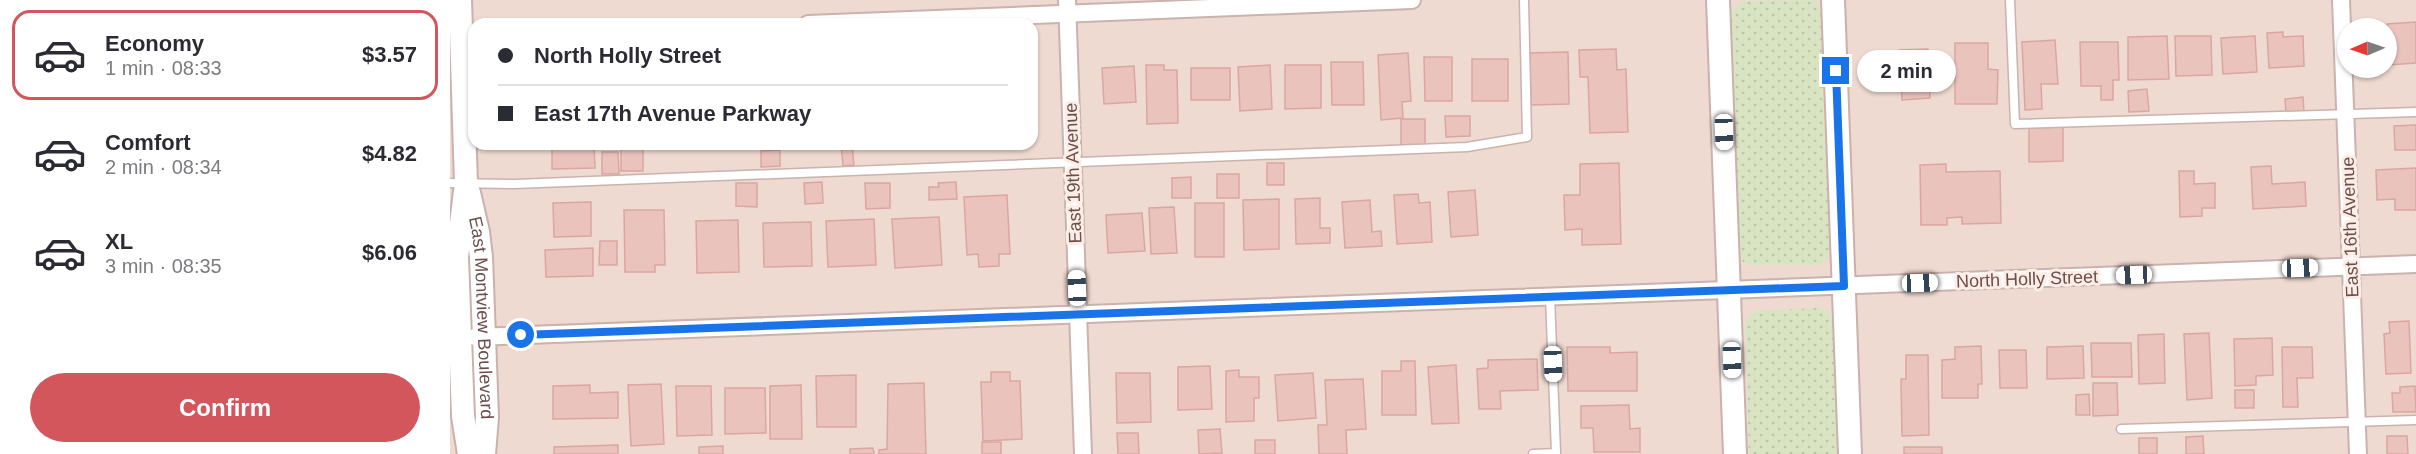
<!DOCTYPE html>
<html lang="en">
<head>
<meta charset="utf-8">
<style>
	body { margin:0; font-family:Helvetica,sans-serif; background:#f7f7f7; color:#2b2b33; height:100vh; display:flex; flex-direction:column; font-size:22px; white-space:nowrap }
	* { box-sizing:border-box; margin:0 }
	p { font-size:20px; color:#7c7c81 }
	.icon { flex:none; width:33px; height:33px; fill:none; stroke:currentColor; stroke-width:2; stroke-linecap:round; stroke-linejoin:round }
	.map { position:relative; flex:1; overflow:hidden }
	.details { display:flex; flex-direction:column; background:#fff; width:450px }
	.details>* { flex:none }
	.top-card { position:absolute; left:18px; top:18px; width:570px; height:132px; border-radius:18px; box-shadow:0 2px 4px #0004; display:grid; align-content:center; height:132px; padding:0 30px; background:#fff }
	.needle { width:39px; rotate:268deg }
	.tools { position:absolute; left:1887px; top:18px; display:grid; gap:12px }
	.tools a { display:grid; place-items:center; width:60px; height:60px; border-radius:50%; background:#fff; box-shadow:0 2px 4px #0004; font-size:30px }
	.end { position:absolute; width:27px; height:27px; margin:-14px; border:8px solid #1a73e8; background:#fff; box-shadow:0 0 0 3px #fff }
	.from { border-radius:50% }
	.bubble { position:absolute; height:42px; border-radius:21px; background:#fff; box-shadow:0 2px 4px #0004; font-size:20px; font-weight:800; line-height:42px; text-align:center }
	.car { position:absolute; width:18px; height:36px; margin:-18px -9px; border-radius:8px; box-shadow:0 0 4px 2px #0007; background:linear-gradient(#fff 24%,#345 0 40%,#fff 0 76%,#345 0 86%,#fff 0) }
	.top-card b { display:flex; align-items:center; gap:21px; height:57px; font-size:22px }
	.top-card b+b { border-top:2px solid #e1e1e2 }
	.top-card i { width:15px; height:15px; background:#2b2b33 }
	ul { padding:10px 0 0; list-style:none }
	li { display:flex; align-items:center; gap:18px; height:90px; margin:0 12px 9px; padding:0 18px; border:3px solid transparent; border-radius:18px }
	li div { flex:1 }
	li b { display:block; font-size:22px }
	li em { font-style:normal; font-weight:800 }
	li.current { border-color:#d4565d }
	li>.icon { width:54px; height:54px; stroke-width:1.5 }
	.cta { display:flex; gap:12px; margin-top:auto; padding:12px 30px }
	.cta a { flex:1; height:69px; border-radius:36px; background:#d4565d; color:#fff; font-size:24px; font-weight:800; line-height:69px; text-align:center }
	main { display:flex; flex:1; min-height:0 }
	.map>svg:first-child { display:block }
	.residential { fill:#efdad1; fill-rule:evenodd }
	.park { fill:url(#park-dots) }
	.building { fill:#eac3bd; stroke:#dba6a0; stroke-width:1.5 }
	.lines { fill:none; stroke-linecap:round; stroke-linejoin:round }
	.lane-casing { stroke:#cab2ad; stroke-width:11 }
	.street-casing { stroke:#cab2ad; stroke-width:20 }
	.secondary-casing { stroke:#ccb0ab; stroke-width:26 }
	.lane { stroke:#fff; stroke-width:8 }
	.street { stroke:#fff; stroke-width:16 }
	.secondary { stroke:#fff; stroke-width:22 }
	.route { stroke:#1a73e8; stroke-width:8 }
	.labels { text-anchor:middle; stroke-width:6; stroke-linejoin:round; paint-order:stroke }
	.street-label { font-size:18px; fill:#6d4e4c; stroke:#fceee7 }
</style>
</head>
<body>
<main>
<section class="details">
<ul>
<li class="current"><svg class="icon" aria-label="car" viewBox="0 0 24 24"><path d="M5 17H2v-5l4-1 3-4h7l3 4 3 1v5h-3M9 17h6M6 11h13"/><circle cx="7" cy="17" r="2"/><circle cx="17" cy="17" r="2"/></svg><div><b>Economy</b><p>1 min · 08:33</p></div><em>$3.57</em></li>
<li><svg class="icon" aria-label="car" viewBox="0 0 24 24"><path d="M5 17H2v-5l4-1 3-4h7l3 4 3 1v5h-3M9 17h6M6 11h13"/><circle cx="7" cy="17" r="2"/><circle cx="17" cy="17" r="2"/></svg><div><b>Comfort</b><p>2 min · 08:34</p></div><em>$4.82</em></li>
<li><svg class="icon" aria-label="car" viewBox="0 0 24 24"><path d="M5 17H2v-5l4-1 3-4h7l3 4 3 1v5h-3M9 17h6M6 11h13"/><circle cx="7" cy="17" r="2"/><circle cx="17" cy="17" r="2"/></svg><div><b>XL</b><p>3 min · 08:35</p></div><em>$6.06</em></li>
</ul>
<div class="cta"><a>Confirm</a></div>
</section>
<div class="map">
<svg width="1966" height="454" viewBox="0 0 1966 454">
	<defs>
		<pattern id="park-dots" width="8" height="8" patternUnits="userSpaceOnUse" patternTransform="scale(1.5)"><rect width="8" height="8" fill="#d9e4c3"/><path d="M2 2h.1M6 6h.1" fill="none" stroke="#bdc5a9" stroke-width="1.8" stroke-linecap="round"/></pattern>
	</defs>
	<rect width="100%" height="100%" fill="#f8e9e2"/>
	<path class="residential" d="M0 0H1966V454H0ZM24 24H582V144H24ZM1898 28H1936V68H1898Z"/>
	<g class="park">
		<path d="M1366 0 1372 13 1381 249C1379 257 1376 262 1368 265H1299L1293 262 1290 255 1281 15 1284 8 1294 1Z"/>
		<path d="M1368 308C1378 310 1380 313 1383 322L1388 454H1299L1295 326C1297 318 1300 314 1307 311Z"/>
	</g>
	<g class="building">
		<polygon points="1966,22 1966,63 1940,65 1937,24"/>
		<polygon points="1833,32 1833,37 1853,36 1854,66 1819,68 1817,33"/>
		<polygon points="1717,36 1719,79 1678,80 1678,37"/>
		<polygon points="1725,36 1761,36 1762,75 1726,76"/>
		<polygon points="1805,36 1807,72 1773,74 1771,38"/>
		<polygon points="1605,40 1608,84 1591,84 1592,109 1575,110 1572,42"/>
		<polygon points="1630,42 1668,42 1669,80 1663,80 1663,100 1651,100 1651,86 1631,86"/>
		<polygon points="1505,43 1538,43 1538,69 1548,70 1547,104 1505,104"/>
		<polygon points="1166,49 1167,70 1176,69 1178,132 1140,133 1138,77 1130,77 1129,50"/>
		<polygon points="1478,49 1480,98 1452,100 1449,50"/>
		<polygon points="1118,52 1119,104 1081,105 1080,53"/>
		<polygon points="958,53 961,101 952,102 953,118 931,120 928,55"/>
		<polygon points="974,57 1002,57 1002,101 975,101"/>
		<rect x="1022" y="59" width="36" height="42"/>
		<polygon points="881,62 913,62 914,105 882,105"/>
		<polygon points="696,65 714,65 714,70 727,70 728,123 697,124"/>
		<polygon points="820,65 822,109 790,111 788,67"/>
		<polygon points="835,65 871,65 871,108 835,109"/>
		<polygon points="684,66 686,102 654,104 652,68"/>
		<rect x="741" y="68" width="39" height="32"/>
		<polygon points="1697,89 1699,111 1679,112 1678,91"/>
		<polygon points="1853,97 1854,112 1836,113 1835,99"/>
		<polygon points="995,116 1020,116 1020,136 996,137"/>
		<rect x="951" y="119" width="24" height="27"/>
		<polygon points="1966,125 1966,150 1945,150 1944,126"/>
		<polygon points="1613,127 1613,161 1579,162 1579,128"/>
		<polygon points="102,144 144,144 145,168 102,169"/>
		<rect x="171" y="144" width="22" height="27"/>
		<polygon points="391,144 402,144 404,165 393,166"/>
		<polygon points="330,150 330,166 311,167 311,151"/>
		<polygon points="152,152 168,152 169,174 152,174"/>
		<rect x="817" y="163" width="17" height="22"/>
		<polygon points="1169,163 1171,244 1132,245 1132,229 1115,230 1114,195 1130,195 1130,164"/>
		<polygon points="1496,164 1496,172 1550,171 1551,223 1512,224 1512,217 1497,218 1497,225 1471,225 1470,165"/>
		<polygon points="1821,166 1822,184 1855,182 1856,206 1803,209 1801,167"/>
		<polygon points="1966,168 1966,210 1945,210 1945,199 1927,200 1926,170"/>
		<polygon points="1729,171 1744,171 1744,184 1765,183 1765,208 1752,208 1752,216 1730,217"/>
		<rect x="767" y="174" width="22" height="24"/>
		<polygon points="741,177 741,198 722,198 722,178"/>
		<polygon points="372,182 373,203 355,204 354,183"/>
		<polygon points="506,182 507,199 479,200 479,187 489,187 488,183"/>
		<polygon points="286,183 307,183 307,207 286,206"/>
		<polygon points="415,183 440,183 440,208 416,209"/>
		<polygon points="1025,190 1028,235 1001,237 998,192"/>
		<polygon points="968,194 969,203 980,202 982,242 947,244 944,195"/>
		<polygon points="557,195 560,254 549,254 549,266 529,267 528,254 517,255 514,197"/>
		<polygon points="870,198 870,228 880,228 880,243 846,244 845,199"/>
		<polygon points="829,199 829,249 794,250 793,200"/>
		<polygon points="920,200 922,232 931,231 932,246 895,248 892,202"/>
		<polygon points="141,202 141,236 104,237 103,203"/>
		<rect x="745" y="203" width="29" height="54"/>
		<polygon points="724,207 727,253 701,254 699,208"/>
		<polygon points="174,210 214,210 215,265 205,265 205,272 175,272"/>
		<polygon points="692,213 695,251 658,253 656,215"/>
		<polygon points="489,217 492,265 445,268 442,219"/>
		<polygon points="424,219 426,265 378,267 376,221"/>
		<polygon points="288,220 289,272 247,273 246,221"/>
		<polygon points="361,222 362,266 314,267 313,223"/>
		<polygon points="150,241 167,241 167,265 149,265"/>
		<polygon points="143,248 143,276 96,277 95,250"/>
		<polygon points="1959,321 1961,373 1936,374 1934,334 1940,333 1939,322"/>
		<polygon points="1759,333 1762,398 1737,400 1734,334"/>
		<polygon points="1714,334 1715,383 1689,384 1688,335"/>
		<polygon points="1822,338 1823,375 1806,376 1806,385 1785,386 1784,339"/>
		<polygon points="1641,343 1681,343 1682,377 1642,377"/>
		<polygon points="1531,346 1532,384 1528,384 1528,398 1492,398 1492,360 1505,359 1505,347"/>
		<polygon points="1633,346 1634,378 1597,379 1597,347"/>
		<polygon points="1117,347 1160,347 1160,353 1187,352 1187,391 1118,391"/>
		<polygon points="1832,347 1862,347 1863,378 1847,378 1848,407 1833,407"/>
		<polygon points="1549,350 1576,350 1577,388 1550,388"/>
		<polygon points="1456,355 1478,355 1479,435 1452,436 1451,379 1456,379"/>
		<polygon points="1087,359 1088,390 1050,391 1051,409 1029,409 1027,369 1038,368 1038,360"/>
		<polygon points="951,361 965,361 966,415 932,415 932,371 951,371"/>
		<polygon points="1006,365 1009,423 982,424 978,367"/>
		<polygon points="760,366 762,409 728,410 728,367"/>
		<polygon points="789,370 789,377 809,377 809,398 804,398 804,421 776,422 776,371"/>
		<polygon points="541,372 560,372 560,381 570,381 572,439 533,441 531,382 541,382"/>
		<polygon points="666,373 700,373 701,422 667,423"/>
		<polygon points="863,373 866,418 828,421 825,375"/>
		<polygon points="406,375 406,427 367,427 366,376"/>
		<polygon points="913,379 916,429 896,430 897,454 869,454 868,425 877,425 875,380"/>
		<polygon points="474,383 476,454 429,454 429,450 437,449 438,384"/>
		<polygon points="1643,383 1667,383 1668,415 1643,416"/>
		<polygon points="211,384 214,444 181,446 178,385"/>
		<polygon points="140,385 140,393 168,392 168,418 103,419 103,386"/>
		<polygon points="351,385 352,439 320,439 320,386"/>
		<polygon points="226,386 261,386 262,435 227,436"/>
		<polygon points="1965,386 1966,412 1943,412 1942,393 1950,393 1950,387"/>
		<polygon points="275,388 315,388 316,433 275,434"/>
		<rect x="1785" y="390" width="19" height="18"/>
		<polygon points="1639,394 1640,415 1626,415 1626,395"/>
		<polygon points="1179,405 1180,429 1190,428 1190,452 1144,452 1143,428 1131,428 1131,406"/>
		<polygon points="770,429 772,453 749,454 748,430"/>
		<polygon points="667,433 688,433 689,454 668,454"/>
		<polygon points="1753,436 1754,454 1736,454 1736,437"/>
		<polygon points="1937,436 1957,436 1958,454 1937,454"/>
		<rect x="1689" y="438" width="18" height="16"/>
		<rect x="805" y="440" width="20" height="14"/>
		<rect x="532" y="442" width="19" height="12"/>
		<polygon points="168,445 168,454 104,454 104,447"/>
		<polygon points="273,446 273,454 249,454 249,447"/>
		<rect x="1454" y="447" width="38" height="7"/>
		<polygon points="423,448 424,454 400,454 400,449"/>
	</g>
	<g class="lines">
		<g class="lane-casing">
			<g id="lane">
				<polyline points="1560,0 1565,124 1966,112"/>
				<polyline points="0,183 65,184 1017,147 1077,137 1074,0"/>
				<polyline points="1671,429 1966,420"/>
				<polyline points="1083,454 1106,453 1100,296"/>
			</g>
		</g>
		<g class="street-casing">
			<g id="street">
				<polyline points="617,0 633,454"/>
				<polyline points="1891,0 1908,454"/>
				<polyline points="358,24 962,0"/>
				<polyline points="25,337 1966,264"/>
			</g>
		</g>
		<g class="secondary-casing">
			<g id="secondary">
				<polyline points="10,0 16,183 7,257 13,416 19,454"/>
				<polyline points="1268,0 1285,454"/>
				<polyline points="1383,0 1400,454"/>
				<path id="s1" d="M19 193 28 232 31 257 37 417 34 454"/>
			</g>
		</g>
		<use href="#lane" class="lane"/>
		<use href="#street" class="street"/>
		<use href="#secondary" class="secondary"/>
	</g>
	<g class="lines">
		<polyline class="route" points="71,335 1394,286 1386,71"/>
	</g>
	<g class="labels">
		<g class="street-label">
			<text transform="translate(623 173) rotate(-92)" y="6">East 19th Avenue</text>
			<text transform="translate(1900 227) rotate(-92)" y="6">East 16th Avenue</text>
			<text transform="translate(1577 279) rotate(-2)" y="6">North Holly Street</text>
			<text dy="6" stroke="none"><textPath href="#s1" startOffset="126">East Montview Boulevard</textPath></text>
		</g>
	</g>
</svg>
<div class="tools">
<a><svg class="needle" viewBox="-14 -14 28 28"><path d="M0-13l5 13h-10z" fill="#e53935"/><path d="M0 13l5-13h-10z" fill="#7c7c81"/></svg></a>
</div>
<i class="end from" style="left:71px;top:335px"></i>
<i class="end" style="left:1386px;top:71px"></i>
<div class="bubble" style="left:1407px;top:50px;width:99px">2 min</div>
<i class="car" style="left:1274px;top:132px;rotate:178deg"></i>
<i class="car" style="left:1850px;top:268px;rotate:88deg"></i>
<i class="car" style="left:1684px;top:275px;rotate:268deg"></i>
<i class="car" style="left:1470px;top:283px;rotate:88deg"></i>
<i class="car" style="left:627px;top:288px;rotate:358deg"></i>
<i class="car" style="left:1282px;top:360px;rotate:178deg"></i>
<i class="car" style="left:1103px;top:364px;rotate:178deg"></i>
<div class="top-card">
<b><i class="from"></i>North Holly Street</b>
<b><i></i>East 17th Avenue Parkway</b>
</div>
</div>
</main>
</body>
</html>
